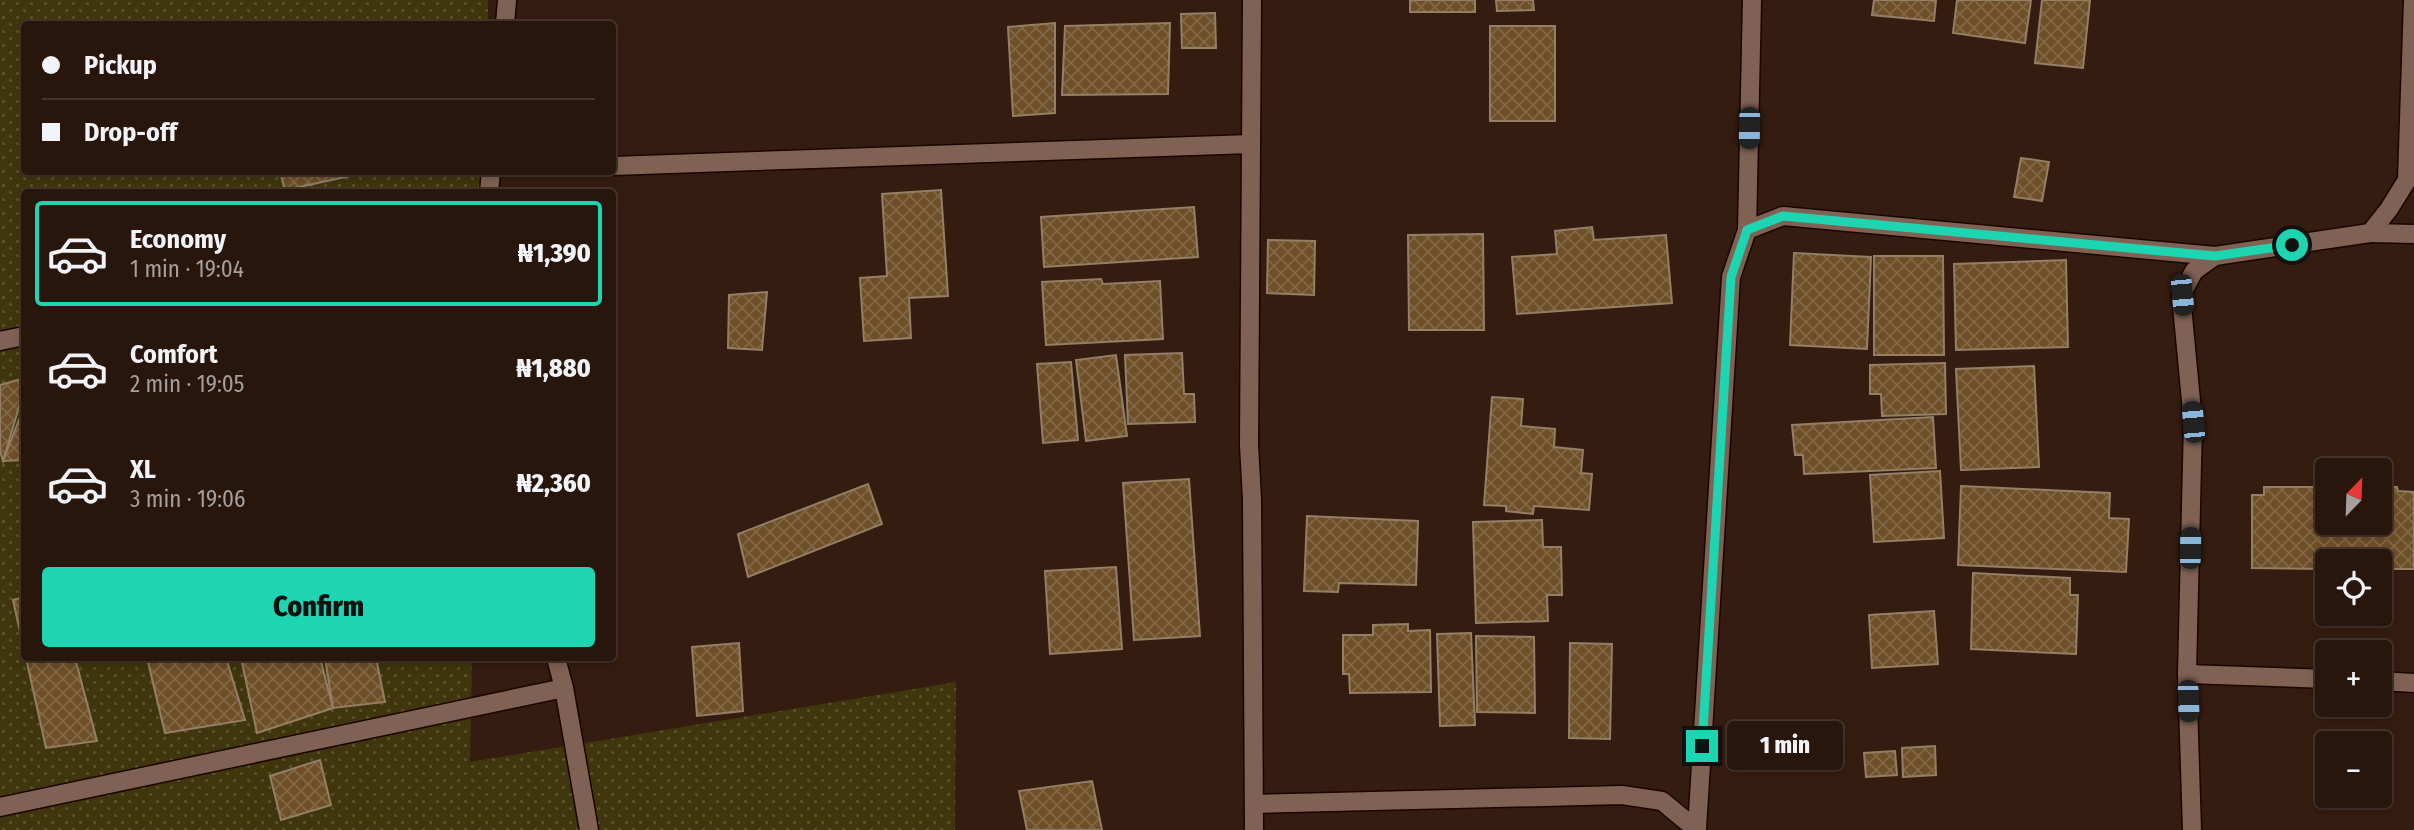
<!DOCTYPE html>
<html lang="en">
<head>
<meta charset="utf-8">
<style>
	body { margin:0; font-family:"Fira Sans Condensed",sans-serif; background:#34221a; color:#f1f3f6; height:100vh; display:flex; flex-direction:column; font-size:26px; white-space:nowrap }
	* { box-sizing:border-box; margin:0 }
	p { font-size:23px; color:#a59f9d }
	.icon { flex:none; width:38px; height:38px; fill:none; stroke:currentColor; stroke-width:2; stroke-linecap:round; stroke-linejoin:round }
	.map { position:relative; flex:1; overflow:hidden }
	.sheet { position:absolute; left:21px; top:189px; width:595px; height:472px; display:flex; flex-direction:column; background:#28150c; border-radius:7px; box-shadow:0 4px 10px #0003,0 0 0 2px #44342d }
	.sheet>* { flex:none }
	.guide { position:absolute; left:21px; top:21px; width:595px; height:154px; border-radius:7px; box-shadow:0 4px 10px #0003,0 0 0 2px #44342d; display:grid; align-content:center; height:154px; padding:0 21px; background:#28150c }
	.needle { width:46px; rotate:23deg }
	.controls { position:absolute; left:2315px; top:458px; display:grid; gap:14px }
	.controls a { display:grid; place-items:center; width:77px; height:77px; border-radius:7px; background:#28150c; box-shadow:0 4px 10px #0003,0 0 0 2px #44342d; font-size:35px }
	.end { position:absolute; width:32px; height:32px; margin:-16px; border:9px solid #1dd5b1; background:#111; box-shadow:0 0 0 4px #111 }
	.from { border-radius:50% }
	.bubble { position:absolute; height:49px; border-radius:7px; background:#28150c; box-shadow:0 4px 10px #0003,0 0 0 2px #44342d; font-size:23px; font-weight:800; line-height:49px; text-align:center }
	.car { position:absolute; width:21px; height:42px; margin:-21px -10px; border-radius:9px; box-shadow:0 0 5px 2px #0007; background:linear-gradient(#222 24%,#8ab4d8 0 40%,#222 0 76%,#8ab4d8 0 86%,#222 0) }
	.guide b { display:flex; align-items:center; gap:24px; height:66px; font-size:26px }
	.guide b+b { border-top:2px solid #44342d }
	.guide i { width:18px; height:18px; background:#f1f3f6 }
	ul { padding:12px 0 0; list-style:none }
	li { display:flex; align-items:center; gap:21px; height:105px; margin:0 14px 10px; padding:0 7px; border:4px solid transparent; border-radius:7px }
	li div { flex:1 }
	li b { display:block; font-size:26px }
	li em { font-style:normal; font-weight:800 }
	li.active { border-color:#1dd5b1 }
	li>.icon { width:63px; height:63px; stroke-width:1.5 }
	.primary-button { display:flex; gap:14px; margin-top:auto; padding:14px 21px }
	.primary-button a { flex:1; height:80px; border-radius:7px; background:#1dd5b1; color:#111; font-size:28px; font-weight:800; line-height:80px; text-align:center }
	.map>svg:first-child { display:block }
	.grass { fill:url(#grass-dots) }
	.building { fill:url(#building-cross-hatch); stroke:#947f66; stroke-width:2 }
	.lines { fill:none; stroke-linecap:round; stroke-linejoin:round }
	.minor-casing { stroke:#1b0500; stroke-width:21 }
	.minor { stroke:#806254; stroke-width:18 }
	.route { stroke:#1dd5b1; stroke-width:9 }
</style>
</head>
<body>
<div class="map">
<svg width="2414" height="830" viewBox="0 0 2414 830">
	<defs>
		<pattern id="grass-dots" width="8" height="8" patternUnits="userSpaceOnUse" patternTransform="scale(1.75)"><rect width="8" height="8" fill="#3f360d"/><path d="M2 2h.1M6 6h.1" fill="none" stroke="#5b5330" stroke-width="1.8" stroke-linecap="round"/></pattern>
		<pattern id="building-cross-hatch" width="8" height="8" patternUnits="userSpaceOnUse" patternTransform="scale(1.75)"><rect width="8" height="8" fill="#6e4f27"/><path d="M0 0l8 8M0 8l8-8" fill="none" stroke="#836846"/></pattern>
	</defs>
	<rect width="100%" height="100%" fill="#351c10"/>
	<polygon class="grass" points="0,0 488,0 488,24 24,24 24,172 491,172 489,192 24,192 24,658 472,658 470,762 956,682 955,830 0,830"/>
	<g class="building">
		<rect x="1410" y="0" width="65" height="12"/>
		<polygon points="1496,0 1533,0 1534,10 1497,11"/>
		<polygon points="1874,0 1936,0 1934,21 1872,15"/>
		<polygon points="1957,0 2031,0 2025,43 1953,33"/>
		<polygon points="2042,0 2090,0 2083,68 2035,63"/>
		<polygon points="1215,13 1216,48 1182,48 1181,14"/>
		<polygon points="1055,23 1055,113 1013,116 1008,27"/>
		<polygon points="1170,23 1168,94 1062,95 1065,26"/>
		<rect x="1490" y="26" width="65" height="95"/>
		<polygon points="2021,158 2049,162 2042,201 2014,197"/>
		<polygon points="280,172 369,172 285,190"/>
		<polygon points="941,190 948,296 909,298 911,338 864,341 860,278 887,276 882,194"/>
		<polygon points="1194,207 1198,257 1044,267 1041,217"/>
		<polygon points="1592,227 1594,240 1666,235 1672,303 1517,314 1512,257 1557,254 1555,231"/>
		<polygon points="1483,234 1484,330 1409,330 1408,235"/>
		<polygon points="1268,240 1315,241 1314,295 1267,293"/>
		<polygon points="1794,253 1871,257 1867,349 1790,345"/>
		<polygon points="1874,256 1943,256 1944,355 1874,355"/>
		<polygon points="2066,260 2068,347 1956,350 1954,264"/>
		<polygon points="1101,279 1103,284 1160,281 1163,339 1046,345 1042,282"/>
		<polygon points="767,292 762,350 728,348 729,295"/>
		<polygon points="1182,353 1184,394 1194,394 1195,422 1128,424 1125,355"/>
		<polygon points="1116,355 1127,436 1086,441 1076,360"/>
		<polygon points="1071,362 1078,440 1043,443 1037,364"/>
		<polygon points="1945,363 1946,414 1882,416 1881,394 1870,394 1870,365"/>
		<polygon points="2034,366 2039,467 1961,470 1956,369"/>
		<polygon points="24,378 24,390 3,461 0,451 0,385"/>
		<polygon points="1492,397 1523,399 1521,426 1555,429 1554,447 1583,450 1581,473 1592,474 1589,510 1534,506 1533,514 1506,511 1506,506 1484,505"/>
		<polygon points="24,407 24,460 3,461"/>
		<polygon points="1933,417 1936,468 1804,474 1803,455 1795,455 1792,425"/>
		<polygon points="1940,471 1944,538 1874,542 1870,475"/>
		<polygon points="1189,479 1200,636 1134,640 1123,483"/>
		<polygon points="868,484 882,524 748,577 738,534"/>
		<polygon points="1961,486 2110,493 2109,518 2129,519 2126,572 1958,565"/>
		<polygon points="2264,487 2328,487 2328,523 2380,523 2380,487 2397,487 2398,491 2414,492 2414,569 2380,569 2380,562 2328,562 2328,569 2252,568 2252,495 2264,495"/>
		<polygon points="1307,516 1418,521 1416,585 1339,583 1338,592 1304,591"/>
		<polygon points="1542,520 1543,547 1561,547 1562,595 1547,595 1548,621 1476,623 1473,522"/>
		<polygon points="1116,567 1122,649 1050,654 1045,571"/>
		<polygon points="1973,573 2070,578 2070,595 2078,595 2076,654 1971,649"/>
		<polygon points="24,597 24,650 13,600"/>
		<polygon points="1934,611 1938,664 1872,668 1869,615"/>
		<polygon points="1408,624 1408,631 1430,630 1431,692 1350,693 1349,674 1343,674 1343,635 1373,635 1373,625"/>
		<polygon points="1471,633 1475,725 1440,726 1437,634"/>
		<polygon points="1476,636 1534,637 1535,713 1477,712"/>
		<polygon points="739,643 743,711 697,716 692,647"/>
		<polygon points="1570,643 1612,644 1610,739 1569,738"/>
		<polygon points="26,658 75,658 97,741 46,748"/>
		<polygon points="147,658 226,658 245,720 165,733"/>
		<polygon points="241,658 320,658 333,708 257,733"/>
		<polygon points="325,658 376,658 385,702 333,708"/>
		<polygon points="1935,746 1936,775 1903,777 1902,748"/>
		<polygon points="1895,751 1897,775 1866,777 1864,753"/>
		<polygon points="320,760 331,805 281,820 270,776"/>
		<polygon points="1092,781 1102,830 1027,830 1019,791"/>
	</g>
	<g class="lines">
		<g class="minor-casing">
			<g id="minor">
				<polyline points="1252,0 1249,445 1252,499 1254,830"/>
				<polyline points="505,24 507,0"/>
				<polyline points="612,166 1251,144"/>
				<polyline points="489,192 491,172"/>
				<polyline points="1747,230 1752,0"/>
				<polyline points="2370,233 2414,234"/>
				<polyline points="0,341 24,336"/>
				<polyline points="556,658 564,688 589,830"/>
				<polyline points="2187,674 2328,679"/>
				<polyline points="2380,681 2414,683"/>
				<polyline points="1254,804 1622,795 1662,801 1697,830"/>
				<polyline points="0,807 564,688"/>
				<polyline points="1697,829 1731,277 1747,230 1783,216 2215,256"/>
				<polyline points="2192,830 2187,674 2193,422 2181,295 2194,271 2215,256 2370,233 2389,209 2407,180 2413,0"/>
			</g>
		</g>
		<use href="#minor" class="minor"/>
	</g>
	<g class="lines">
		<polyline class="route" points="1702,746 1731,277 1747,230 1783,216 2215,256 2292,245"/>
	</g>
</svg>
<div class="controls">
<a><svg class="needle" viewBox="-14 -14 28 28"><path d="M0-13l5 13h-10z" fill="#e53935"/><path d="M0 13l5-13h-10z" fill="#a59f9d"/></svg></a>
<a><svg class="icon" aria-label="locate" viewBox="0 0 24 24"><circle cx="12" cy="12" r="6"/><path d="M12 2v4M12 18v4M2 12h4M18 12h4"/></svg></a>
<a>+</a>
<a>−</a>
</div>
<i class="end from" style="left:2292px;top:245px"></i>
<i class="end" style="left:1702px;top:746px"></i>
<div class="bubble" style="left:1727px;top:721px;width:116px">1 min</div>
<i class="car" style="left:1749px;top:128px;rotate:181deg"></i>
<i class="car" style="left:2182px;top:295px;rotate:175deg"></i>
<i class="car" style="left:2193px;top:422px;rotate:355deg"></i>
<i class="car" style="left:2190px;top:548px;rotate:1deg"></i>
<i class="car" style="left:2188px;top:701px;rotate:178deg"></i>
<div class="guide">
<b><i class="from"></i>Pickup</b>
<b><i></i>Drop-off</b>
</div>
<section class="sheet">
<ul>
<li class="active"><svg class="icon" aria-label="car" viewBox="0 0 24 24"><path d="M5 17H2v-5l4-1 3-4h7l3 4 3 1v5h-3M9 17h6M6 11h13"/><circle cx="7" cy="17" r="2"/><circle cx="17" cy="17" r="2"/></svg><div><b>Economy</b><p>1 min · 19:04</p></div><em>₦1,390</em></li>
<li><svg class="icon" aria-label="car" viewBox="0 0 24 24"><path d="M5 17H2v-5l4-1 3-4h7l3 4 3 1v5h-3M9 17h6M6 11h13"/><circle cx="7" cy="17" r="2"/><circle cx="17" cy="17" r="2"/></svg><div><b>Comfort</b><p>2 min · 19:05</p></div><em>₦1,880</em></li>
<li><svg class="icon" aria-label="car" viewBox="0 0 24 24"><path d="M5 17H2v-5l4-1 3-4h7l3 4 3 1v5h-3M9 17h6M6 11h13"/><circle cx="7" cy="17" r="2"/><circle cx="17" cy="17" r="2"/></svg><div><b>XL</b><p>3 min · 19:06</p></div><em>₦2,360</em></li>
</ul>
<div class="primary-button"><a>Confirm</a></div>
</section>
</div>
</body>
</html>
